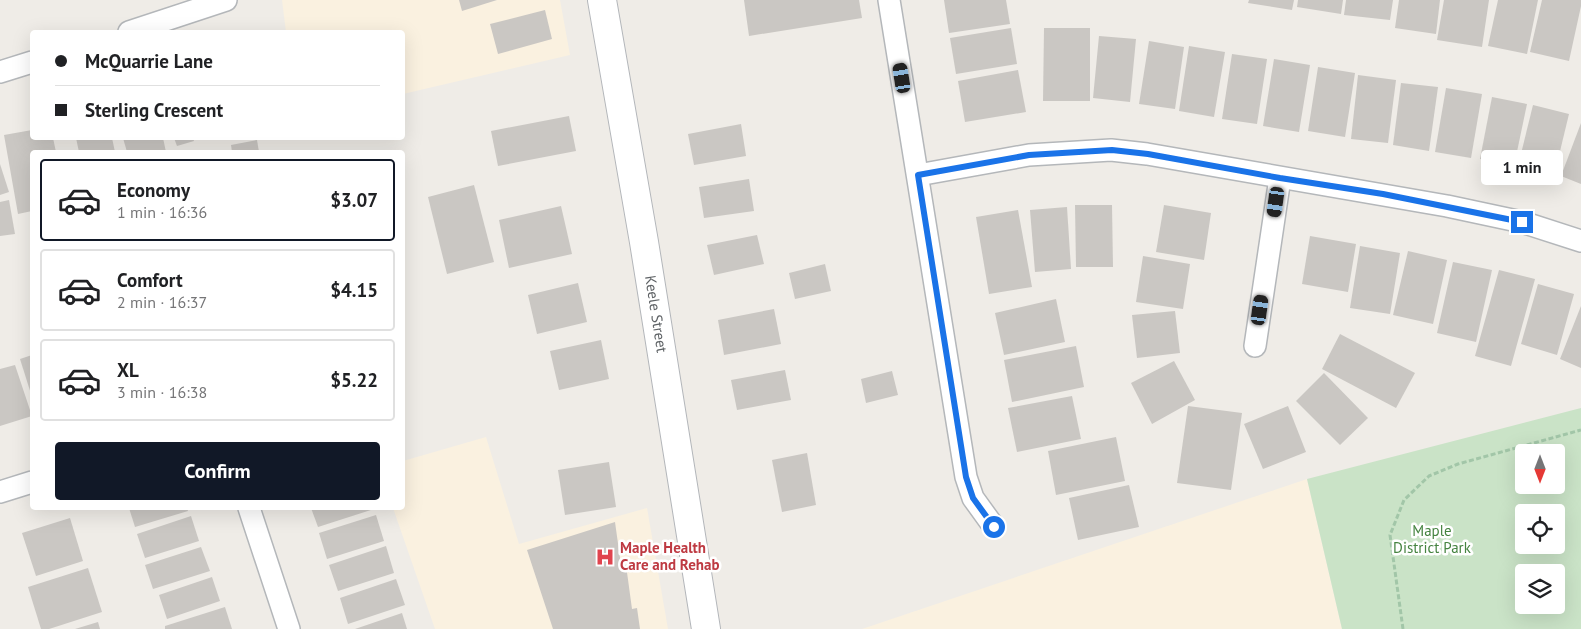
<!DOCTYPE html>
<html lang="en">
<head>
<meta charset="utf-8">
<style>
	body { margin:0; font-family:"PT Sans",sans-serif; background:#f6f6f6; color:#202124; height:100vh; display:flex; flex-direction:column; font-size:19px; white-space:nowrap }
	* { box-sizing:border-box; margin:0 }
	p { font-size:16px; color:#757577 }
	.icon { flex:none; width:28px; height:28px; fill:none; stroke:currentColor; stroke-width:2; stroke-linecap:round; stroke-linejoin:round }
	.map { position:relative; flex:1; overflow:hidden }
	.drawer { position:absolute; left:30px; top:150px; width:375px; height:360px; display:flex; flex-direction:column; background:#fff; border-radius:5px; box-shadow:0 5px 20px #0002 }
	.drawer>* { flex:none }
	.hud { position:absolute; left:30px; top:30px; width:375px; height:110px; border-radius:5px; box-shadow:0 5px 20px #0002; display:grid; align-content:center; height:110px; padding:0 25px; background:#fff }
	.needle { width:32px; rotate:180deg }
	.controls { position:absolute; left:1515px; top:444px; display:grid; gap:10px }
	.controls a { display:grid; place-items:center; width:50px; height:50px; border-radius:5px; background:#fff; box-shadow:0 5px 20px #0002; font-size:25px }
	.end { position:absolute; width:22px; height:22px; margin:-11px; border:6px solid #1a73e8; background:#fff; box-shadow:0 0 0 2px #fff }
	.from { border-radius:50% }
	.bubble { position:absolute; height:35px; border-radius:5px; background:#fff; box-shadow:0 5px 20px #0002; font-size:16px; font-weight:600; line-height:35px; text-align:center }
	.car { position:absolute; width:15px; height:30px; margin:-15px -8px; border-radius:6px; box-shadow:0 0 4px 1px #0007; background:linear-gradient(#222 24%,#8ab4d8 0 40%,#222 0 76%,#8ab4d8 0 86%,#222 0) }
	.hud b { display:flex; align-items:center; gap:18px; height:48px; font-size:19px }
	.hud b+b { border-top:1px solid #e0e0e0 }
	.hud i { width:12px; height:12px; background:#202124 }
	ul { padding:9px 0 0; list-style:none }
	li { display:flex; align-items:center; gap:15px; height:82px; margin:0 10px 8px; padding:0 15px; border:2px solid #e0e0e0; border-radius:5px }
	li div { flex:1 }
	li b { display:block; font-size:19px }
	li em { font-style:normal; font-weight:600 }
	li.selected { border-color:#111827 }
	li>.icon { width:45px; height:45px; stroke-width:1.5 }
	.cta { display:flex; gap:10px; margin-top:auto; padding:10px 25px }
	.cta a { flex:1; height:58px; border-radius:5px; background:#111827; color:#fff; font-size:20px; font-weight:600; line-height:58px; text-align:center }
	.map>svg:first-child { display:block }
	.commercial { fill:#faf1e0 }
	.green { fill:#cae3c7; fill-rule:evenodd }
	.building { fill:#cac7c3 }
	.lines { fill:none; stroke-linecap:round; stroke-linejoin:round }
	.street-casing { stroke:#b4b7ba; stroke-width:24 }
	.secondary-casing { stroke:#b3b6ba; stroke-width:30 }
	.path { stroke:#a2c6a8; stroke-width:3; stroke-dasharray:5 2.5; stroke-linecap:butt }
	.street { stroke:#fff; stroke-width:21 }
	.secondary { stroke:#fff; stroke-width:28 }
	.route { stroke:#1a73e8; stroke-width:6 }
	.labels { text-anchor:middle; stroke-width:5; stroke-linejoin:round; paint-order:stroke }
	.street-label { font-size:15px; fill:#5e6265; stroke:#fff }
	.park-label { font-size:15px; fill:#458340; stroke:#fff }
	.health-label { font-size:15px; font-weight:bold; fill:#be3a42; stroke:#fff; text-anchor:start }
</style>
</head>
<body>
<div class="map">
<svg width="1581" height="629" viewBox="0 0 1581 629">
	<rect width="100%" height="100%" fill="#efece7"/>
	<g class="commercial">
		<polygon points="282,0 560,0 570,55 403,94 402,32 286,32"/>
		<polygon points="486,437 519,544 647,508 668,629 435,629 393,508 402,508 403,461"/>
		<polygon points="1307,479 1342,629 862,629"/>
	</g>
	<path class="green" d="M1581 408V629H1342L1307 479ZM1524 452H1556V485H1524ZM1524 512H1556V545H1524ZM1524 572H1556V605H1524Z"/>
	<g class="building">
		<polygon points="459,0 497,0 462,11"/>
		<polygon points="744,0 859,0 862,18 749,36"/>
		<polygon points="944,0 1006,0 1010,24 949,33"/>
		<polygon points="1249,0 1294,0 1292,10 1248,3"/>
		<polygon points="1298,0 1343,0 1341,14 1297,7"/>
		<polygon points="1346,0 1393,0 1390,20 1344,15"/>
		<polygon points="1399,0 1440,0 1436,34 1395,28"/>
		<polygon points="1444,0 1489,0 1482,47 1437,40"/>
		<polygon points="1498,0 1538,0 1527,54 1488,46"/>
		<polygon points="1542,0 1581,0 1581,6 1569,61 1530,52"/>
		<polygon points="545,10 552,39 498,54 490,24"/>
		<polygon points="1011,28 1017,64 956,74 950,38"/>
		<polygon points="1044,28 1090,28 1090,101 1043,101"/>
		<polygon points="1099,36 1136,39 1130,102 1093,98"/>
		<polygon points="1149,41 1184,47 1175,109 1139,104"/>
		<polygon points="1189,46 1225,52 1214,117 1179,111"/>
		<polygon points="1232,54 1267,59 1257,124 1222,119"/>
		<polygon points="1274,59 1310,65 1299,132 1263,126"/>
		<polygon points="1318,67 1355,73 1345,137 1308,131"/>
		<polygon points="1018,70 1026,112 965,122 958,81"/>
		<polygon points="1358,75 1396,80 1388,143 1351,139"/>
		<polygon points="1401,83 1438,87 1429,151 1393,145"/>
		<polygon points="1446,88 1482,94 1471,158 1435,152"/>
		<polygon points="1492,97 1527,104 1514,166 1480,159"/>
		<polygon points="1533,105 1569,114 1554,176 1518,166"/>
		<polygon points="569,116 576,151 498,166 491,131"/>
		<polygon points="1581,123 1581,184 1561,176"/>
		<polygon points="741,124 746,156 694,165 688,134"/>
		<polygon points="32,130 32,138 53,138 56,152 32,152 32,211 18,214 4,135"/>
		<polygon points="76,138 112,138 115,152 79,152"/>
		<polygon points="123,138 163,138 166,152 127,152"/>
		<polygon points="174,138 193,138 194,141 177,146"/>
		<polygon points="257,140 259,152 232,152 231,145"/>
		<polygon points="0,164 9,192 0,195"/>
		<polygon points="749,179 754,211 704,218 699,187"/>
		<polygon points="474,185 494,262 447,274 428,197"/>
		<polygon points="9,200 15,234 0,236 0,202"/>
		<polygon points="1075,205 1112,205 1113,267 1076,267"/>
		<polygon points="1164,205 1211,213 1204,260 1156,252"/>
		<polygon points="561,206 572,254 509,268 499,220"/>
		<polygon points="1067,207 1071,269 1035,272 1030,210"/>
		<polygon points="1018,210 1032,287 989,294 976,217"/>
		<polygon points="757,235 764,264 714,275 707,245"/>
		<polygon points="1310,236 1356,244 1348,292 1302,284"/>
		<polygon points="1360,246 1400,253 1390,314 1350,308"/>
		<polygon points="1408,251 1447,260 1433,324 1393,315"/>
		<polygon points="1143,256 1190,264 1183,309 1136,302"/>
		<polygon points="1453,262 1492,270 1476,342 1437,333"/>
		<polygon points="825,264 831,291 795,299 789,273"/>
		<polygon points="1499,270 1535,279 1511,366 1475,356"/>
		<polygon points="578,283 587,322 537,334 528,295"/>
		<polygon points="1538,284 1574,294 1557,355 1521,344"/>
		<polygon points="1056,299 1065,342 1004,355 995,313"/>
		<polygon points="1581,306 1581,368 1560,359"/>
		<polygon points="774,309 781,344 724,355 718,320"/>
		<polygon points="1175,311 1180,353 1137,358 1132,315"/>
		<polygon points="1340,334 1415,373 1396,408 1322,369"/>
		<polygon points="601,340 609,379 559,390 550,351"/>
		<polygon points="1076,346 1084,387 1012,402 1004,360"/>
		<polygon points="32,355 32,397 20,359"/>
		<polygon points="1174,361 1195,400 1152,424 1131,383"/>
		<polygon points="15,365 32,416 0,426 0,369"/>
		<polygon points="785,370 791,400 737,410 731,380"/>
		<polygon points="892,371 898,395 866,403 861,379"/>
		<polygon points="1324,373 1368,418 1340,445 1296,401"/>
		<polygon points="1072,396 1081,439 1017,452 1008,408"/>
		<polygon points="1188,406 1242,413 1231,490 1177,483"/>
		<polygon points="1288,406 1306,452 1263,469 1244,424"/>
		<polygon points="1116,437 1125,481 1056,495 1048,451"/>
		<polygon points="807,453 816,505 782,512 772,460"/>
		<polygon points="609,462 616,507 565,515 558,470"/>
		<polygon points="1129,485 1139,527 1078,540 1069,498"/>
		<polygon points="129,508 187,508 188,511 135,527"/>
		<polygon points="311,508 374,508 374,509 318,527"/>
		<polygon points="376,515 384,541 327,559 319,533"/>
		<polygon points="191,516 199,541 145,558 137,534"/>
		<polygon points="70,518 83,561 36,576 22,533"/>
		<polygon points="615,522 621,565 626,565 632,609 637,608 640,629 553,629 527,550"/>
		<polygon points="386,546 394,573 338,591 329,565"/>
		<polygon points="201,547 210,571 153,589 145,565"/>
		<polygon points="88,568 102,612 49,629 41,629 28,587"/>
		<polygon points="212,577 220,601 167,619 159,595"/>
		<polygon points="396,579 405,605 348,624 340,598"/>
		<polygon points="225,607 232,629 165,629 165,626"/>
		<polygon points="402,613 407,629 355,629"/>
		<polygon points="98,622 100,629 75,629"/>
	</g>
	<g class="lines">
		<g class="street-casing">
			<g id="street">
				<polyline points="889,0 966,477 973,498 994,527"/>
				<polyline points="129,32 226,0"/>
				<polyline points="0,72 32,62"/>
				<polyline points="918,175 1029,155 1111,150 1147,154 1447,206 1522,222 1581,241"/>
				<polyline points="1255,346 1280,178"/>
				<polyline points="0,492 32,482"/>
				<polyline points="249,508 289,629"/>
			</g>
		</g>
		<g class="secondary-casing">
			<polyline id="secondary" points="602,0 644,242 706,629"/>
		</g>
		<polyline class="path" points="1403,629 1390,535 1404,500 1429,476 1458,464 1581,430"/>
		<use href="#street" class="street"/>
		<use href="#secondary" class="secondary"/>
	</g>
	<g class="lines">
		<polyline class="route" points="994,527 973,498 966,477 918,175 1029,155 1112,150 1148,154 1280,178 1383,194 1522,222"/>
	</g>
	<defs>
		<g id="hospital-bare" transform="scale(1.5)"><path d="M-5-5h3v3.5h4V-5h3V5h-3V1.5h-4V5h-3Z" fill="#e0444e" stroke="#fff" stroke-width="2.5" paint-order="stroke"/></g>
	</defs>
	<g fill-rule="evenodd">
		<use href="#hospital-bare" x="605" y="557"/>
	</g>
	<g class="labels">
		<g class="street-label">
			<text transform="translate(656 314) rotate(81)" y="5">Keele Street</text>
		</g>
		<g class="park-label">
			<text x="1432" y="536">Maple<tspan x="1432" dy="17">District Park</tspan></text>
		</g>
		<g class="health-label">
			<text x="620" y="553">Maple Health<tspan x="620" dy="17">Care and Rehab</tspan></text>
		</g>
	</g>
</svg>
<div class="controls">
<a><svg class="needle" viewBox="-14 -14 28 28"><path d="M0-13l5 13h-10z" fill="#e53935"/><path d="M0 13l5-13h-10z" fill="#757577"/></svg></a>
<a><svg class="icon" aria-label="locate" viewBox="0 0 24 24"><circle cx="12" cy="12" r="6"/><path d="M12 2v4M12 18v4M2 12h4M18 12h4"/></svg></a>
<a><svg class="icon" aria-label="layers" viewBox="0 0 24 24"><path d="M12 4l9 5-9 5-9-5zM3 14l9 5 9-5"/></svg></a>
</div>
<i class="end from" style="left:994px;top:527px"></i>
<i class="end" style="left:1522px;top:222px"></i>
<div class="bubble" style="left:1481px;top:150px;width:82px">1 min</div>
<i class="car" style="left:902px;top:78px;rotate:351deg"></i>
<i class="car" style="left:1276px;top:202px;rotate:188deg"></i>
<i class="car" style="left:1260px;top:310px;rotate:8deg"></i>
<div class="hud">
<b><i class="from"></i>McQuarrie Lane</b>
<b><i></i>Sterling Crescent</b>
</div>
<section class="drawer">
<ul>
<li class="selected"><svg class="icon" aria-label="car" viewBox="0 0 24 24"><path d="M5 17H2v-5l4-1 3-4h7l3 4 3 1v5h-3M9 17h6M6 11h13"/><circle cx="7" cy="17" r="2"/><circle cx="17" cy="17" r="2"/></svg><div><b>Economy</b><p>1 min · 16:36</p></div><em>$3.07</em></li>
<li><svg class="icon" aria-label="car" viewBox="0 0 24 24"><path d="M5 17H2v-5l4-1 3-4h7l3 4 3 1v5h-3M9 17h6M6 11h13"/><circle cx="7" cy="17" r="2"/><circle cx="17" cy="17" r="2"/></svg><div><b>Comfort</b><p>2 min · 16:37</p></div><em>$4.15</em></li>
<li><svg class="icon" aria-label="car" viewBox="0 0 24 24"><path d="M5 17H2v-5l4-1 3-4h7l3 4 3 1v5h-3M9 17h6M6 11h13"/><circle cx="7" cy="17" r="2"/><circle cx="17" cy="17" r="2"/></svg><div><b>XL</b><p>3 min · 16:38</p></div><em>$5.22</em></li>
</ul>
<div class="cta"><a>Confirm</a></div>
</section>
</div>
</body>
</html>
